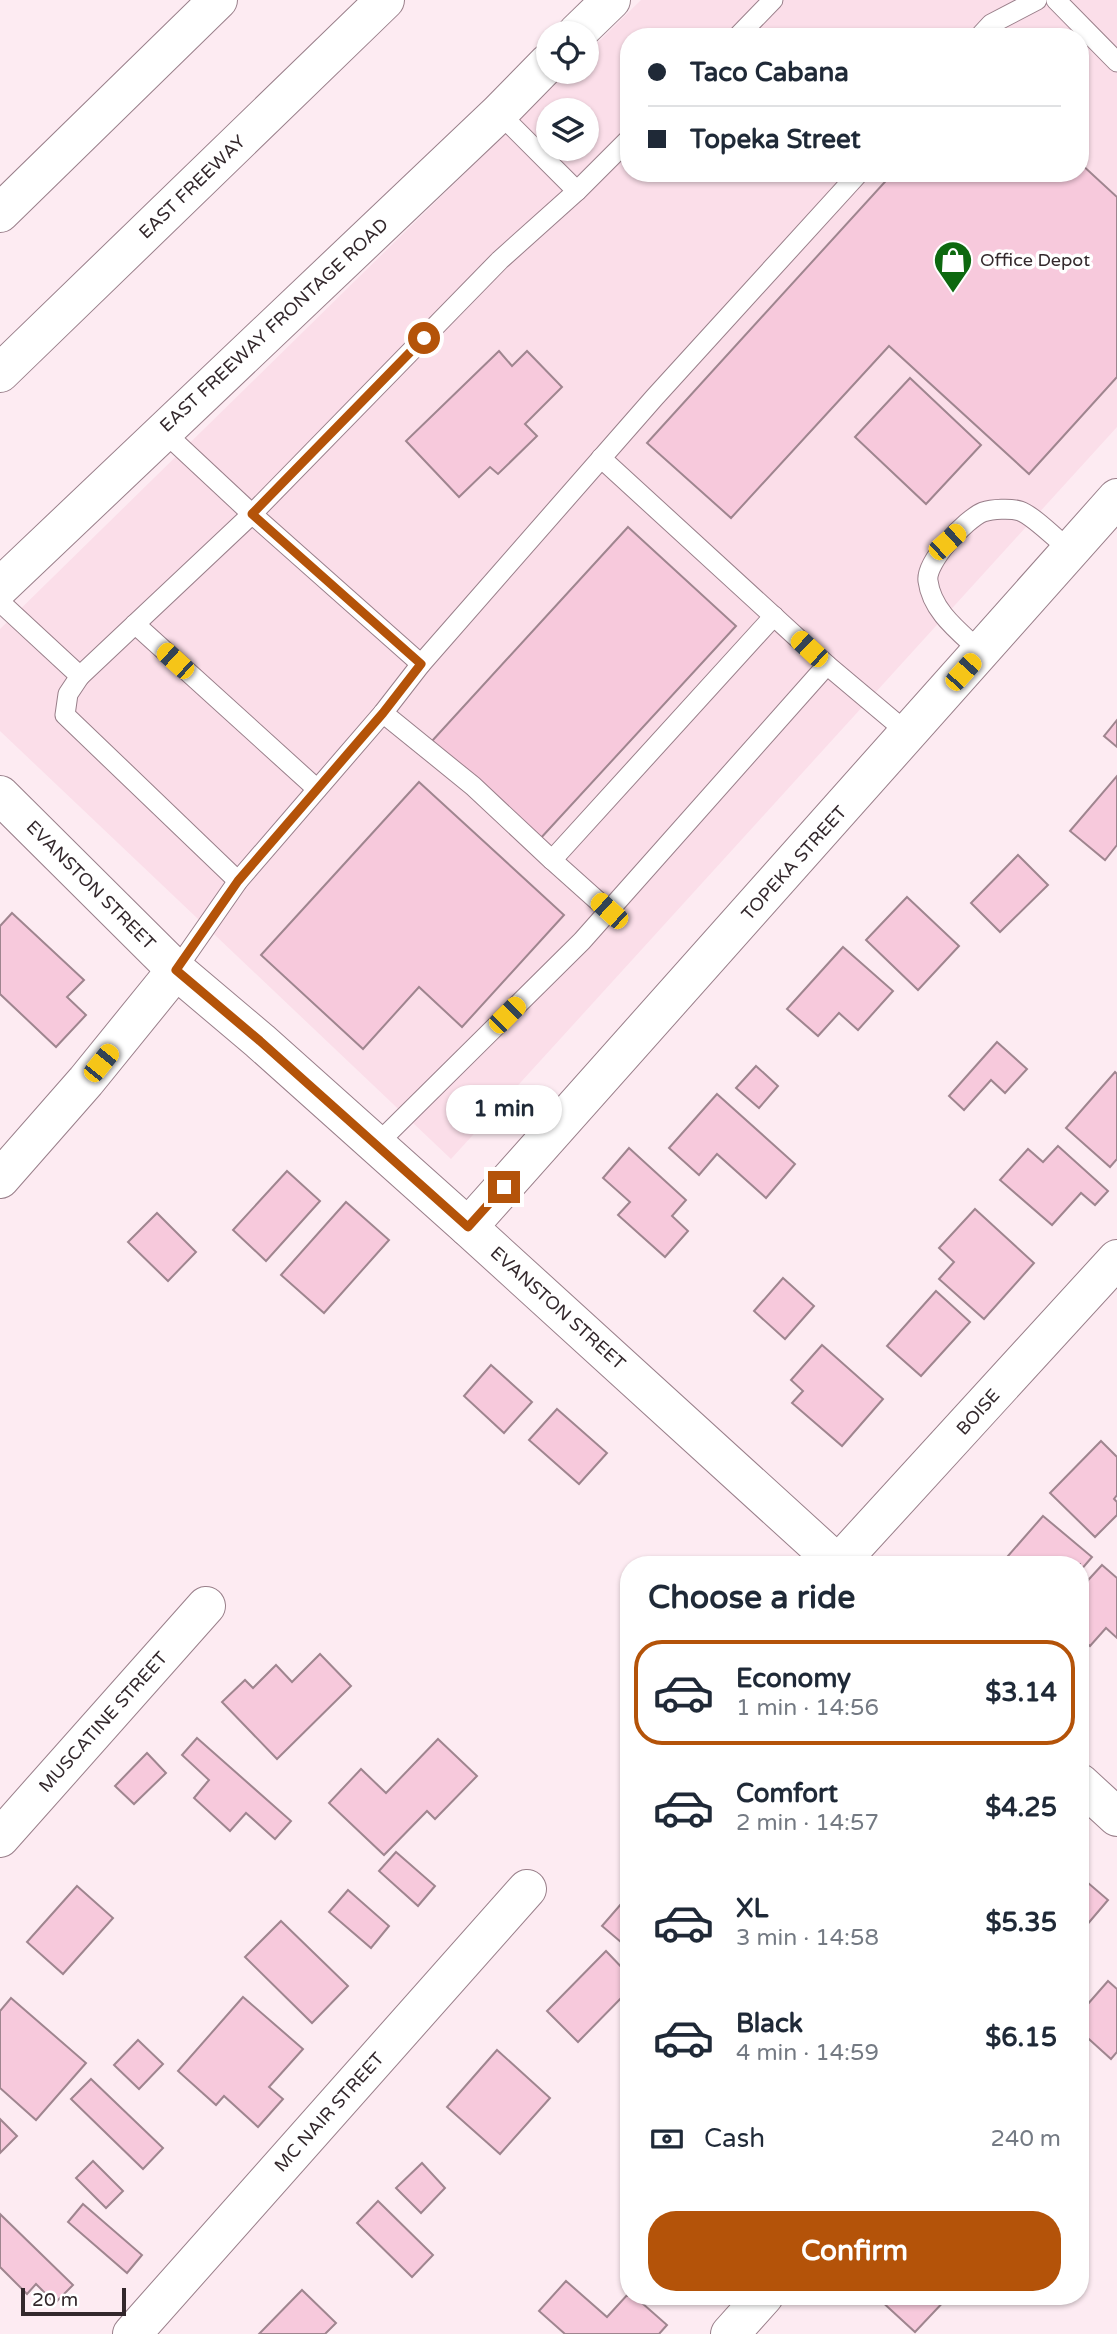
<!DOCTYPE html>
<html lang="en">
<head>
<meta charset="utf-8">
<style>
	body { margin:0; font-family:"Varela Round",sans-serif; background:#f2f2f3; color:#1f2937; height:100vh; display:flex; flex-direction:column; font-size:26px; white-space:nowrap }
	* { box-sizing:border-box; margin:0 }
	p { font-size:23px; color:#747a83 }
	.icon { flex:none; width:38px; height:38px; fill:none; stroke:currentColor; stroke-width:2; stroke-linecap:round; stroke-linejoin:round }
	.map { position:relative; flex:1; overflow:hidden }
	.panel { position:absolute; left:620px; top:1556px; width:469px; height:749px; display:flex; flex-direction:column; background:#fff; border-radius:28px; box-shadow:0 2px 5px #0004 }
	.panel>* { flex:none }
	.guide { position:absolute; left:620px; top:28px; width:469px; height:154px; border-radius:28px; box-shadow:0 2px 5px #0004; display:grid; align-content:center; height:154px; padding:0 28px; background:#fff }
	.buttons { position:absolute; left:536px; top:21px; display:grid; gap:14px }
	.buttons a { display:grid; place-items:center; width:63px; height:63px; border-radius:50%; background:#fff; box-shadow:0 2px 5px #0004; font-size:35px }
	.scale { position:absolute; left:21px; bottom:18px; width:105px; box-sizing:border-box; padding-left:7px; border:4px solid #33282c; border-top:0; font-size:19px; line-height:24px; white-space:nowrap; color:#33282c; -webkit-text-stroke:5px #fff; paint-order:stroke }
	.end { position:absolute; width:32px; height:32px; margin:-16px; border:9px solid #b45309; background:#fff; box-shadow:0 0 0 4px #fff }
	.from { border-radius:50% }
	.bubble { position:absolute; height:49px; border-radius:24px; background:#fff; box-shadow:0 2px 5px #0004; font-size:23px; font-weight:700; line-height:49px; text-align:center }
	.car { position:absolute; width:21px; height:42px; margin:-21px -10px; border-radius:9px; box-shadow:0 0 5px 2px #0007; background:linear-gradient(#f5c518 24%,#345 0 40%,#f5c518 0 76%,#345 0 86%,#f5c518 0) }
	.guide b { display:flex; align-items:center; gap:24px; height:66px; font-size:26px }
	.guide b+b { border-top:2px solid #e0e1e3 }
	.guide i { width:18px; height:18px; background:#1f2937 }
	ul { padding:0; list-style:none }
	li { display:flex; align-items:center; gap:21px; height:105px; margin:0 14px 10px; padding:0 14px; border:4px solid transparent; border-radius:28px }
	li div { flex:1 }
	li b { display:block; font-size:26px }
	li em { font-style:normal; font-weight:700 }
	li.active { border-color:#b45309 }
	li>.icon { width:63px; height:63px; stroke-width:1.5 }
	h2 { padding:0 28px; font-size:32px; line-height:84px }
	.pay { display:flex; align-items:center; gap:18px; height:77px; padding:0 28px; font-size:26px }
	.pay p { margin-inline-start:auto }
	.button { display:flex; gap:14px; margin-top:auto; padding:14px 28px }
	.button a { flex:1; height:80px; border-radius:28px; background:#b45309; color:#fff; font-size:28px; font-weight:700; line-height:80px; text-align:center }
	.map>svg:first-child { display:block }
	.built { fill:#fbdee9; fill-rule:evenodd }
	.building { fill:#f7c9dc; stroke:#9f858f; stroke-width:2 }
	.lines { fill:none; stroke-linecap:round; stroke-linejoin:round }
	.service-casing { stroke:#997f8a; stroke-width:21 }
	.minor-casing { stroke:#997f8a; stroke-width:40 }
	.secondary-casing { stroke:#997f8a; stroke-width:40 }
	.motorway-casing { stroke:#997f8a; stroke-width:40 }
	.service { stroke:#fff; stroke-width:19 }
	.minor { stroke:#fff; stroke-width:38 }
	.secondary { stroke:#fff; stroke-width:38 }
	.motorway { stroke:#fff; stroke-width:38 }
	.route { stroke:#b45309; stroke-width:9 }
	.labels { text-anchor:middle; stroke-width:7; stroke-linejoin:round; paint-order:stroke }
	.street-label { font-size:18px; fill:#33282c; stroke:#fff }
	.poi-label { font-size:18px; fill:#33282c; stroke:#fff; text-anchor:start }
</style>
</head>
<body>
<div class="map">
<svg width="1117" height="2334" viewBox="0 0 1117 2334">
	<rect width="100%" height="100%" fill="#fdebf2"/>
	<path class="built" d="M641 0H1117V427L451 1159 0 731V629L568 72H586V54ZM628 37H1080V173H628ZM548 110H586V149H548Z"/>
	<g class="building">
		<polygon points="1080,163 1117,197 1117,377 1029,474 889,346 731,518 647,443 893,173 1080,173"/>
		<polygon points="499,351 512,366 527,351 562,387 525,424 537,436 498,474 490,467 459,497 406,441"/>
		<polygon points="910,378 981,445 926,504 855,437"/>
		<polygon points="628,527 736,626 539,840 432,741"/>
		<polygon points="1117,720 1117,747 1104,736"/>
		<polygon points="1117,776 1117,845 1105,860 1070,831"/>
		<polygon points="419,782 564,915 462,1027 419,987 363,1049 261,955"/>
		<polygon points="1018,855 1048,885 1000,932 971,903"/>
		<polygon points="907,897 959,946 918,990 866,940"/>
		<polygon points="12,913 84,980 67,997 86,1015 56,1047 0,994 0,926"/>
		<polygon points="843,947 893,991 858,1030 839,1013 818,1036 787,1009"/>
		<polygon points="997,1042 1027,1069 1005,1093 991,1080 964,1110 949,1096"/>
		<polygon points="756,1066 778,1086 759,1108 736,1088"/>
		<polygon points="1115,1072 1117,1074 1117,1159 1110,1167 1066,1128"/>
		<polygon points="717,1094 795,1164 766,1198 717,1154 699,1175 669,1148"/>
		<polygon points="1058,1146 1108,1191 1095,1205 1081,1193 1052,1225 1000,1180 1028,1149 1043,1162"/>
		<polygon points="629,1148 686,1200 672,1216 688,1231 665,1257 618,1215 630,1202 603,1178"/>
		<polygon points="287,1171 320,1201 266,1261 233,1230"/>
		<polygon points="346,1202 389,1240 324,1313 281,1275"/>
		<polygon points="975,1209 1034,1263 984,1319 939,1279 954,1262 939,1248"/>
		<polygon points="157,1213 196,1252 168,1281 128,1242"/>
		<polygon points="783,1278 814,1306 785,1339 754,1311"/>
		<polygon points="936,1291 970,1322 921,1376 887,1346"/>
		<polygon points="822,1345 883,1399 842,1446 792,1403 803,1391 791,1380"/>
		<polygon points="491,1365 532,1402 504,1433 464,1396"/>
		<polygon points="557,1409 607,1453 579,1484 529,1440"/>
		<polygon points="1101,1441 1117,1457 1117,1495 1114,1499 1117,1502 1117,1515 1095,1537 1050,1493"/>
		<polygon points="1043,1516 1092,1557 1080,1571 1080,1564 1001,1564"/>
		<polygon points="1102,1565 1117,1578 1117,1638 1106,1628 1090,1646 1080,1637 1080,1589"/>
		<polygon points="320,1654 351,1686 277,1759 222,1702 245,1680 253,1688 276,1665 292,1682"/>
		<polygon points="197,1738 291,1821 275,1839 246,1813 230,1831 194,1798 209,1780 182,1755"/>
		<polygon points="438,1739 477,1776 435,1819 427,1811 384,1855 329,1803 361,1769 386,1793"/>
		<polygon points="147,1753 166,1773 134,1804 115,1786"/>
		<polygon points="396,1852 435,1886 418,1906 379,1871"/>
		<polygon points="1080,1876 1108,1900 1080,1933"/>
		<polygon points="77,1886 113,1918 63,1974 27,1942"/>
		<polygon points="348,1890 389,1926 371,1948 329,1912"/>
		<polygon points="628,1896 628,1948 602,1926"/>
		<polygon points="281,1921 348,1986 312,2023 245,1957"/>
		<polygon points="606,1951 628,1974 628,1991 578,2042 547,2011"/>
		<polygon points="1108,1981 1117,1989 1117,2052 1111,2059 1080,2031 1080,2013"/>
		<polygon points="243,1997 303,2049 269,2087 283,2099 258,2127 224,2096 216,2105 178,2071"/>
		<polygon points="11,1998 86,2063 36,2120 0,2088 0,2011"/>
		<polygon points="138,2040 163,2064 139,2089 114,2065"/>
		<polygon points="497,2050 550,2098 500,2154 447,2107"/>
		<polygon points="91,2079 163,2148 143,2169 71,2099"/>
		<polygon points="0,2119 17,2136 0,2153"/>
		<polygon points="93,2161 123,2191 106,2208 76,2178"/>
		<polygon points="422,2163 445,2188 421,2213 396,2188"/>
		<polygon points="378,2201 433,2255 412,2277 357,2223"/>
		<polygon points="83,2204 142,2255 127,2273 68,2222"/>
		<polygon points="0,2214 73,2285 55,2303 36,2284 27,2294 0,2267"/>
		<polygon points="566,2281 607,2317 628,2294 628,2296 634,2296 667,2325 659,2334 565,2334 539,2311"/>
		<polygon points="302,2290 336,2323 325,2334 259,2334"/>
		<polygon points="882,2296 949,2296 915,2332 879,2299"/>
	</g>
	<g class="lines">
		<g class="service-casing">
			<g id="service">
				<polyline points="1056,0 1117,62"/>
				<polyline points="737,37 773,0"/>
				<polyline points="979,37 991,24 1037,0"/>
				<polyline points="499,113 577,191 628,140"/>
				<polyline points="162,430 252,514 500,260 577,191"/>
				<polyline points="601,458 827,665"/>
				<polyline points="0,602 80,676 252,514 421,664"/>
				<polyline points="135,624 317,789"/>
				<path d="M981 652C960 632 932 612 928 581 925 562 966 519 983 512 992 509 1011 508 1020 511 1034 516 1058 541 1071 551"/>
				<polyline points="80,676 68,694 65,715 238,881"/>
				<polyline points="383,713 473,786 552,860"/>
				<polyline points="609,911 552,860 774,616"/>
				<polyline points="176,970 238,881 383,713 421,664 654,398 859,173"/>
				<polyline points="376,1145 582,941 827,665 909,734"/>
			</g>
		</g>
		<g class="minor-casing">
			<g id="minor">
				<polyline points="0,795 176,970 260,1041 468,1227 838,1564"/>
				<polyline points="0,1179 86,1081 176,970"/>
				<polyline points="468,1227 1117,498"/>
				<polyline points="838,1564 1117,1259"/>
				<polyline points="1080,1783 1117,1817"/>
				<polyline points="0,1838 206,1606"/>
				<polyline points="132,2334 527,1889"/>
				<polyline points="730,2334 764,2296"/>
			</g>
		</g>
		<g class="secondary-casing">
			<g id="secondary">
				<polyline points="577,33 611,0"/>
				<polyline points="0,587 499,113 548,63"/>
			</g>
		</g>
		<g class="motorway-casing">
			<g id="motorway">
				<polyline points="0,213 218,0"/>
				<polyline points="0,373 385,0"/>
			</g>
		</g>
		<use href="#service" class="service"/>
		<use href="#minor" class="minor"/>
		<use href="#secondary" class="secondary"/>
		<use href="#motorway" class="motorway"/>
	</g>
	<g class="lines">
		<polyline class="route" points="424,338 252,514 421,664 383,713 238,881 176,970 260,1041 468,1227 504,1187"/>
	</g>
	<defs>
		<g id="shop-pin" transform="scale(2.0125)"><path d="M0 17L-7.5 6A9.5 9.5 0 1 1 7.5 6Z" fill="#0d680f" stroke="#fff"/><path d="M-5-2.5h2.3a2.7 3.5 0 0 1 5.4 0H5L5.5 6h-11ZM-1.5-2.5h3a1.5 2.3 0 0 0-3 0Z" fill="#fff"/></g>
	</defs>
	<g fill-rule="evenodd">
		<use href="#shop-pin" x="953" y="260"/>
	</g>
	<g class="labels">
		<g class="street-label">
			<text transform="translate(192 187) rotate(-44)" y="6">EAST FREEWAY</text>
			<text transform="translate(274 325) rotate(-43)" y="6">EAST FREEWAY FRONTAGE ROAD</text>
			<text transform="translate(794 863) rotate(-48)" y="6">TOPEKA STREET</text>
			<text transform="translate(91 885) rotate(45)" y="6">EVANSTON STREET</text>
			<text transform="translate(558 1308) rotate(42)" y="6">EVANSTON STREET</text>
			<text transform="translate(978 1412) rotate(-48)" y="6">BOISE</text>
			<text transform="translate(103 1722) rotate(-48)" y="6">MUSCATINE STREET</text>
			<text transform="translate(329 2112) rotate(-48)" y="6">MC NAIR STREET</text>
		</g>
		<g class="poi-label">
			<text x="980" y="266">Office Depot</text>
		</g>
	</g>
</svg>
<div class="buttons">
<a><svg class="icon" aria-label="locate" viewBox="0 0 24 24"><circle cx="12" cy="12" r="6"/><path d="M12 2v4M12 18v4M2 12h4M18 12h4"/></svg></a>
<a><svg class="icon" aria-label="layers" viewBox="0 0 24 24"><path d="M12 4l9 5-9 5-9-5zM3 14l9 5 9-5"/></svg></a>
</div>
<div class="scale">20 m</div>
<i class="end from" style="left:424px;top:338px"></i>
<i class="end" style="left:504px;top:1187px"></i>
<div class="bubble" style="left:446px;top:1085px;width:116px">1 min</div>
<i class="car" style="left:947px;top:542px;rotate:48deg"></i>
<i class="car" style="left:809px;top:649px;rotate:313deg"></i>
<i class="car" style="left:175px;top:661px;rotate:312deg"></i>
<i class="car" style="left:963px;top:672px;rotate:42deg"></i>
<i class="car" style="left:609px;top:911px;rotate:312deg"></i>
<i class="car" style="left:507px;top:1015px;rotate:45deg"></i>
<i class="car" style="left:101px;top:1063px;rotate:39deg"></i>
<div class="guide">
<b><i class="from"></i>Taco Cabana</b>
<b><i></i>Topeka Street</b>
</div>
<section class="panel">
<h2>Choose a ride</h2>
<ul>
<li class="active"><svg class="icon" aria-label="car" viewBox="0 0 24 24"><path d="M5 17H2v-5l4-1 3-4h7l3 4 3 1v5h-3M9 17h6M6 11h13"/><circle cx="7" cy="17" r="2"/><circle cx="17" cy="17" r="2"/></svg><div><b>Economy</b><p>1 min · 14:56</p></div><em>$3.14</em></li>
<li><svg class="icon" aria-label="car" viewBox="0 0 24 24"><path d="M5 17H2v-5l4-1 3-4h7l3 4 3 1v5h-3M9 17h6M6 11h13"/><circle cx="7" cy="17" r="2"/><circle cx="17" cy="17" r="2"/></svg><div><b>Comfort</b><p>2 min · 14:57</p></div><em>$4.25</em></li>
<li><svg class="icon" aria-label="car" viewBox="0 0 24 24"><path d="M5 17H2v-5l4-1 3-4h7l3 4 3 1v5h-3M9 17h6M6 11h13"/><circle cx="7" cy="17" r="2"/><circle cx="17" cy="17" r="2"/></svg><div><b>XL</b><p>3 min · 14:58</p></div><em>$5.35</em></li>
<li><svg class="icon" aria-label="car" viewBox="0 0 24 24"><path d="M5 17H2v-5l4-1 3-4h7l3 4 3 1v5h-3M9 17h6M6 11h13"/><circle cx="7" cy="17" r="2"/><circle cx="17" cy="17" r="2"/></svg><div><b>Black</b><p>4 min · 14:59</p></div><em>$6.15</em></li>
</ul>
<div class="pay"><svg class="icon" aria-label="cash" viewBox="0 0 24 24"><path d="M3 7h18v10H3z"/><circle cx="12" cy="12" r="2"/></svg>Cash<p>240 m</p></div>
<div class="button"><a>Confirm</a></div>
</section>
</div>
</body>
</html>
